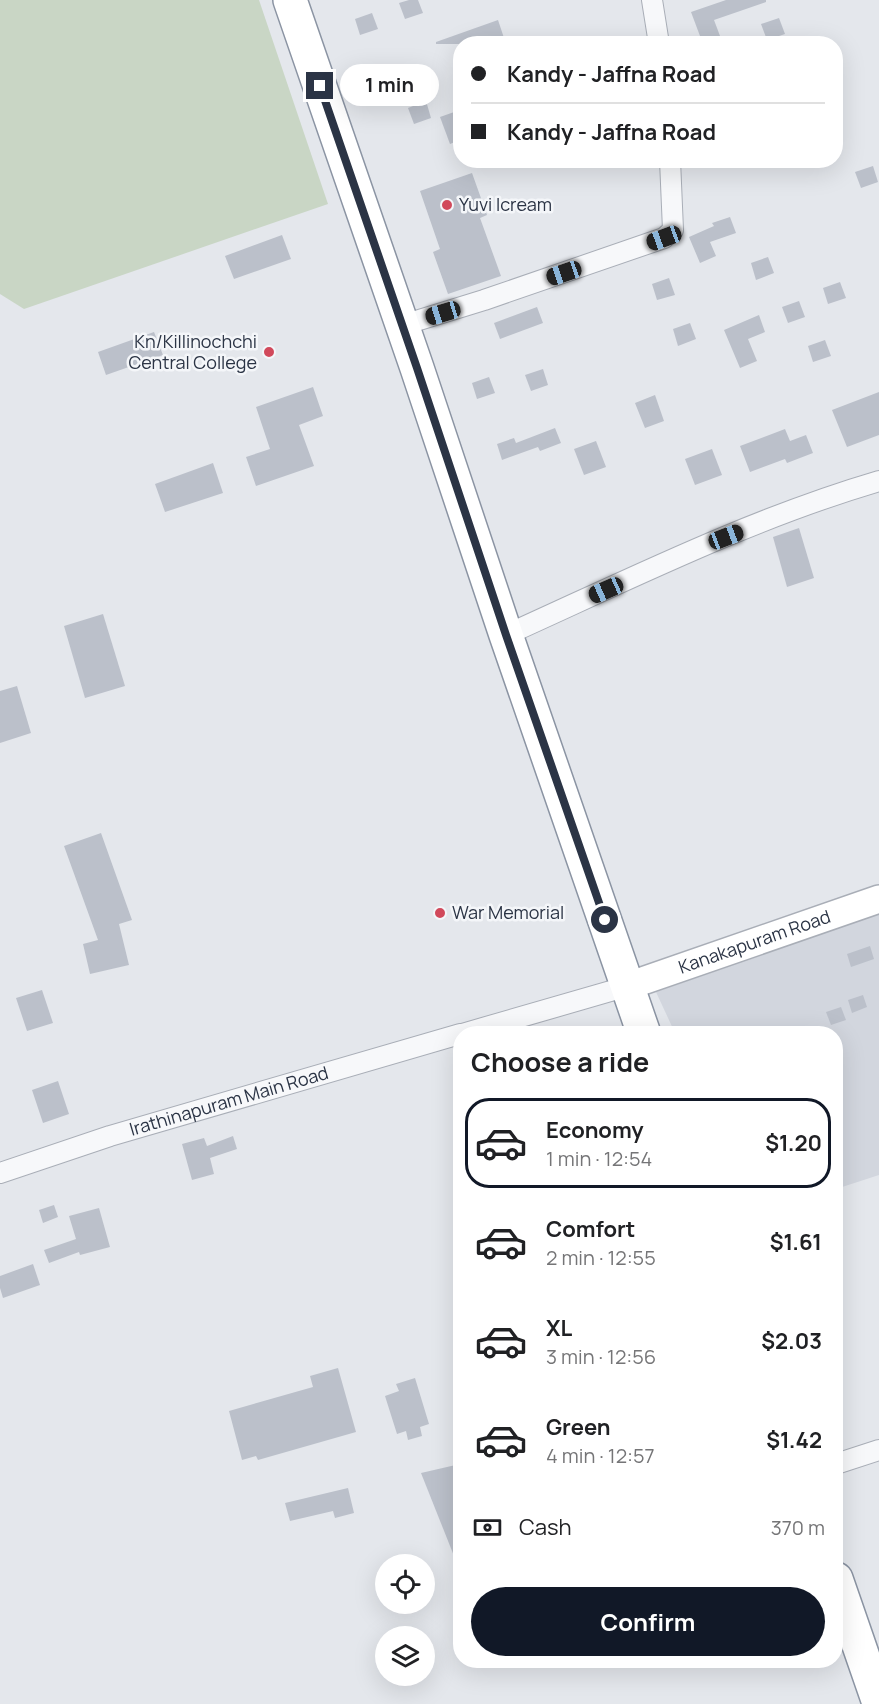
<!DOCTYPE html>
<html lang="en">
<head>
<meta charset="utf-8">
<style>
	body { margin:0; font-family:Manrope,sans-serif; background:#f2f2f2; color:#202124; height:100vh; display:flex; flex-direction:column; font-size:22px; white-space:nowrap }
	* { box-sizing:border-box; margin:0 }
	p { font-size:20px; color:#757577 }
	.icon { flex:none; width:33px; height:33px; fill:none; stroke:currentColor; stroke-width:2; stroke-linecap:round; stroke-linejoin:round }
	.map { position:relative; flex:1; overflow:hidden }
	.panel { position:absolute; left:453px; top:1026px; width:390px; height:642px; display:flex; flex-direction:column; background:#fff; border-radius:24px; box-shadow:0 6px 24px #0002 }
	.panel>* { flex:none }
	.top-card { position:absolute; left:453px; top:36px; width:390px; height:132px; border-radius:24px; box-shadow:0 6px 24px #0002; display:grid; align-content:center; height:132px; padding:0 18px; background:#fff }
	.tools { position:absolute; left:375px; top:1554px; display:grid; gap:12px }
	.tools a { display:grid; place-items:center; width:60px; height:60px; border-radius:50%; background:#fff; box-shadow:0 6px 24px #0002; font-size:30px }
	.end { position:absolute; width:27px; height:27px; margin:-14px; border:8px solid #2b3445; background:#fff; box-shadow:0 0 0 3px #fff }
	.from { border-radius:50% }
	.bubble { position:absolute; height:42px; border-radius:21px; background:#fff; box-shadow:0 6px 24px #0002; font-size:20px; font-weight:700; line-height:42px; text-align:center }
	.car { position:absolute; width:18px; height:36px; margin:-18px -9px; border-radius:8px; box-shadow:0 0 4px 2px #0007; background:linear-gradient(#222 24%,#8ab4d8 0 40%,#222 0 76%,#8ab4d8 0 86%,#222 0) }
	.top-card b { display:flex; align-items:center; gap:21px; height:57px; font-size:22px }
	.top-card b+b { border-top:2px solid #e0e0e0 }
	.top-card i { width:15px; height:15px; background:#202124 }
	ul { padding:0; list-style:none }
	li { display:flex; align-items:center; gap:18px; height:90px; margin:0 12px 9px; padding:0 6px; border:3px solid transparent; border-radius:24px }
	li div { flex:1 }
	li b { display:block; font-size:22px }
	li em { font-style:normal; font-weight:700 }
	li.selected { border-color:#111827 }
	li>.icon { width:54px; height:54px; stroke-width:1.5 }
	h2 { padding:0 18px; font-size:27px; line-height:72px }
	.pay { display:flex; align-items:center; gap:15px; height:66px; padding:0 18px; font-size:22px }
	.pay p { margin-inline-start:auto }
	.primary-button { display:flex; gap:12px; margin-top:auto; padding:12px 18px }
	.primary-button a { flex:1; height:69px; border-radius:36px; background:#111827; color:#fff; font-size:24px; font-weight:700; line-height:69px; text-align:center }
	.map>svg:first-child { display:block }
	.built { fill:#d2d6de }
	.green { fill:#c9d6c5 }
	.building { fill:#bbc0ca }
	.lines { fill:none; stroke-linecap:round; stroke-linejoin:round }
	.street-casing { stroke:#a9aeb7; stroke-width:22 }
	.secondary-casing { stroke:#a9aeb7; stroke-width:30 }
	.highway-casing { stroke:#8b94a3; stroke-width:36 }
	.street { stroke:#f7f8fa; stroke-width:20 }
	.secondary { stroke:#fff; stroke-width:27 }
	.highway { stroke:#fff; stroke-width:33 }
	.route { stroke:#2b3445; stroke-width:8 }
	.poi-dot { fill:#d1495b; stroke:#f4f6f9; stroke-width:2 }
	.labels { text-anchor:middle; stroke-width:5; stroke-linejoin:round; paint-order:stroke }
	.poi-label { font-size:18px; fill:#2b3445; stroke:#f4f6f9; text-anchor:start }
	.street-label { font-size:18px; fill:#2b3445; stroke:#f4f6f9 }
</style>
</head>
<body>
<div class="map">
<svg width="879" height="1704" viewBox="0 0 879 1704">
	<rect width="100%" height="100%" fill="#e4e7ec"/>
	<polygon class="built" points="879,914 879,1175 836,1189 836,1034 675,1033 656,992"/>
	<polygon class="green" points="0,0 259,0 328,204 24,309 0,294"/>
	<g class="building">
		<polygon points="409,0 418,0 423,13 405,19 399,3"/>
		<polygon points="726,0 766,0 766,2 714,20 723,44 703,44 691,12"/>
		<polygon points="372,13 378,29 360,35 355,19"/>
		<polygon points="779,18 785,34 767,40 761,24"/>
		<polygon points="498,20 506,44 436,44 436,42"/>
		<polygon points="426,101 431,118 414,124 408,108"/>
		<polygon points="457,111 460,120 460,140 450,144 440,117"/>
		<polygon points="873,166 878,182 861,188 855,172"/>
		<polygon points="472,173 487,215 480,218 501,276 448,294 433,252 440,249 420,191"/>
		<polygon points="730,217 736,233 710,242 716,256 700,263 689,237 714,226 712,223"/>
		<polygon points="282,235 291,259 234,279 225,256"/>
		<polygon points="768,257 774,273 756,280 751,263"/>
		<polygon points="669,278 675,295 657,300 652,284"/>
		<polygon points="840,282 846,298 828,304 823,288"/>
		<polygon points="799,301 805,317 788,323 782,307"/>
		<polygon points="537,307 543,323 500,339 494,323"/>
		<polygon points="759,315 765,332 748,339 757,361 740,368 724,330"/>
		<polygon points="690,323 696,339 678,346 673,329"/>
		<polygon points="154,332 163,355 106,375 98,352"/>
		<polygon points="825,340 831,356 813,362 808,346"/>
		<polygon points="543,369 548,385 531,391 525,375"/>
		<polygon points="489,377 495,393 477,399 472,383"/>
		<polygon points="313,387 323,416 299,425 314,466 256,486 246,457 270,449 256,407"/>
		<polygon points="879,392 879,435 847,447 832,410"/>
		<polygon points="655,395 664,421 645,428 635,403"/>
		<polygon points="555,428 561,443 540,451 538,447 502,460 497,444 514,438 516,443"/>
		<polygon points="785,429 790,441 806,435 813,453 787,463 785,459 750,472 740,446"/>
		<polygon points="596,441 606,467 584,475 574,449"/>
		<polygon points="712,449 722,475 695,485 685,459"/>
		<polygon points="213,463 223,493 165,512 155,484"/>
		<polygon points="799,528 814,578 787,587 773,537"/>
		<polygon points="103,614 125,686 85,698 64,626"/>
		<polygon points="17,686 31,733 0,743 0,691"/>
		<polygon points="101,833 132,920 119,924 129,965 90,974 83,944 98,940 64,846"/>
		<polygon points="870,946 874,959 851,967 847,954"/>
		<polygon points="42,990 53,1023 27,1031 16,998"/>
		<polygon points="863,995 867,1007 852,1013 848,1000"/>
		<polygon points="841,1007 846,1020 831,1025 826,1012"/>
		<polygon points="58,1081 69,1114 43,1123 32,1090"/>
		<polygon points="233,1136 237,1149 210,1158 214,1174 192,1180 182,1144 204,1138 207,1146"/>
		<polygon points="54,1205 58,1217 43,1223 39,1210"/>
		<polygon points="99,1208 110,1247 80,1255 79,1252 49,1263 44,1250 76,1239 69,1216"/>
		<polygon points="33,1264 40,1285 3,1298 0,1288 0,1276"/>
		<polygon points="338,1368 356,1432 258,1460 256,1456 242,1460 229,1411 313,1387 310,1376"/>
		<polygon points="415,1378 429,1424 420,1427 422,1436 408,1440 406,1431 397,1434 385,1396 399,1391 396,1384"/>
		<polygon points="460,1464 460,1571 421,1473"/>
		<polygon points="348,1488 354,1513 335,1518 333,1511 290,1521 285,1503"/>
	</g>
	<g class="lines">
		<g class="street-casing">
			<g id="street">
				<polyline points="652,0 659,44"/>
				<polyline points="403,325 484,300 664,238 673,230 670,160"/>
				<path d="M506 635C628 580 750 519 879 481"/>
				<polyline points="462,1034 628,986"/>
				<path id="s1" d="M0 1173 110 1136 460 1034"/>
				<polyline points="836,1464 879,1450"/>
			</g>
		</g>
		<g class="secondary-casing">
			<g id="secondary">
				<path id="s2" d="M628 986 879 899"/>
			</g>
		</g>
		<g class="highway-casing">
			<g id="highway">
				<polyline points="290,0 417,368 506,635 644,1034"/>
				<polyline points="836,1579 879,1703"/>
			</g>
		</g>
		<use href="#street" class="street"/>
		<use href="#secondary" class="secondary"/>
		<use href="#highway" class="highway"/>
	</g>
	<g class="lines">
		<polyline class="route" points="320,86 417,368 506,635 605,920"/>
	</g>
	<g class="poi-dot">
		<circle cx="447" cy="205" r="6"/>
		<circle cx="269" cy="352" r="6"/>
		<circle cx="440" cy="913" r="6"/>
	</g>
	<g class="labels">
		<g class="poi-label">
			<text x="459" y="211">Yuvi Icream</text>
			<text x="257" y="348" text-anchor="end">Kn/Killinochchi<tspan x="257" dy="21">Central College</tspan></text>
			<text x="452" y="919">War Memorial</text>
		</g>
		<g class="street-label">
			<text dy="6" stroke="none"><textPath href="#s2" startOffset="134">Kanakapuram Road</textPath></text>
			<text dy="6" stroke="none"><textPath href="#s1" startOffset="240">Irathinapuram Main Road</textPath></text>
		</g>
	</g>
</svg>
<div class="tools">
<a><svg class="icon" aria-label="locate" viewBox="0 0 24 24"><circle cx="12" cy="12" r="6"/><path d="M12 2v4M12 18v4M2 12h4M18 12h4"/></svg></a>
<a><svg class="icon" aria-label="layers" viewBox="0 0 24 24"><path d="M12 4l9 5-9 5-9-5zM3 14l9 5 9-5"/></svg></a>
</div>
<i class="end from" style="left:605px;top:920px"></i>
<i class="end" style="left:320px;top:86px"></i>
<div class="bubble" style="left:340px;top:64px;width:99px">1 min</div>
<i class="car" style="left:664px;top:238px;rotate:250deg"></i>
<i class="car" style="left:564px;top:273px;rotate:251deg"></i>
<i class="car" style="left:443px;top:313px;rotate:253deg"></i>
<i class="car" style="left:726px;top:537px;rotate:69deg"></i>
<i class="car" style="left:606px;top:590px;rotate:246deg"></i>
<div class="top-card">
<b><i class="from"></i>Kandy - Jaffna Road</b>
<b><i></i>Kandy - Jaffna Road</b>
</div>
<section class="panel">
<h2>Choose a ride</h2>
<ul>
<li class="selected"><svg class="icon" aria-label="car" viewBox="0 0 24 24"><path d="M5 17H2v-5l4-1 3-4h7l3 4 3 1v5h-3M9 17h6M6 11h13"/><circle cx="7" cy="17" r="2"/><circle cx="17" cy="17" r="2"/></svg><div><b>Economy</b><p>1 min · 12:54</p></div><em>$1.20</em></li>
<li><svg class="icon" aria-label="car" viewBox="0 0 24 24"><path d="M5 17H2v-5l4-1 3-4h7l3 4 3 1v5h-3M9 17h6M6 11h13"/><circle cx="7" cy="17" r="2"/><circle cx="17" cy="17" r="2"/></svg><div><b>Comfort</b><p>2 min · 12:55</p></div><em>$1.61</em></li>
<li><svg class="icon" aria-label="car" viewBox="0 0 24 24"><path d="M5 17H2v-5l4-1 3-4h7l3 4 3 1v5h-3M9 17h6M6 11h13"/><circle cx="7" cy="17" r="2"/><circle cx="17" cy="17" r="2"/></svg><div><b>XL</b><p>3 min · 12:56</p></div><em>$2.03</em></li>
<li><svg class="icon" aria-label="car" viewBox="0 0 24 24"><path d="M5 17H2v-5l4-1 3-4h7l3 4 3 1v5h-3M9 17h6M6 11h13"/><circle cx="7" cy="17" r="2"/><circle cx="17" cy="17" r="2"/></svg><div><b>Green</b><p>4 min · 12:57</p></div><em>$1.42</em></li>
</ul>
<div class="pay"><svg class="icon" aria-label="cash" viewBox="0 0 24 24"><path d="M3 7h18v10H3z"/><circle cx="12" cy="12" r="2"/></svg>Cash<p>370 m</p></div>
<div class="primary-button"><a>Confirm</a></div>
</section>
</div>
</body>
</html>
